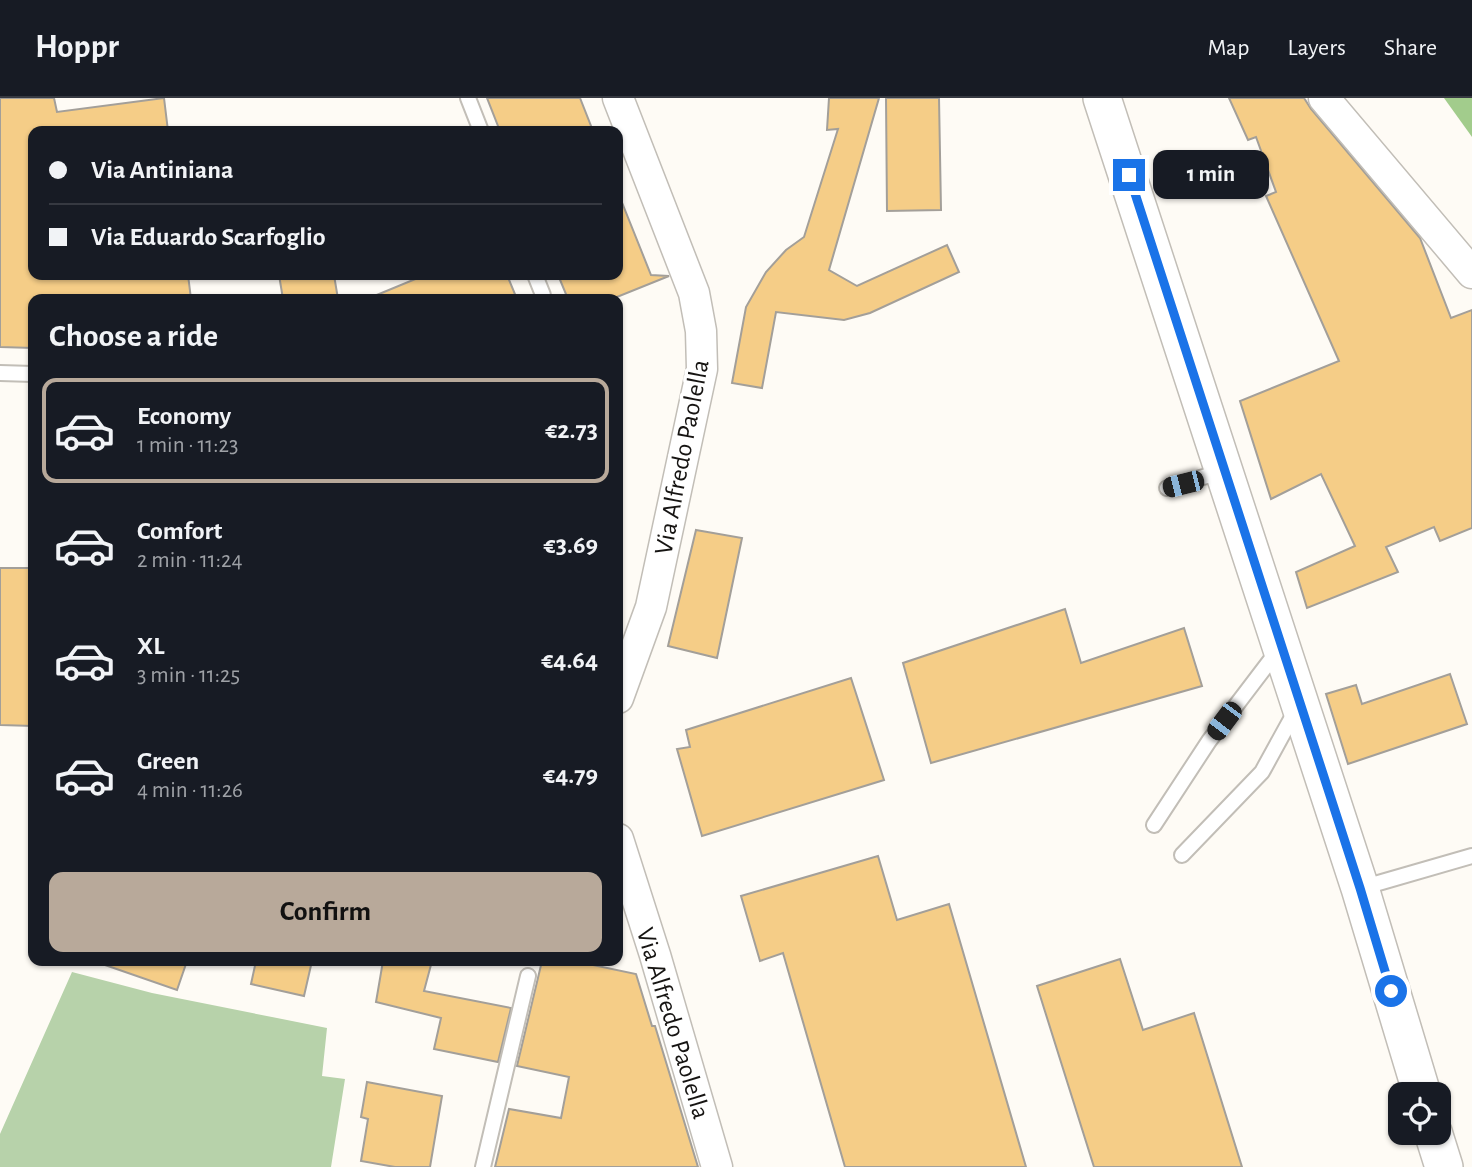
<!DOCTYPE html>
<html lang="en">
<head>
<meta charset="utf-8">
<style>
	body { margin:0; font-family:"Alegreya Sans",sans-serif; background:#20242c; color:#f1f3f6; height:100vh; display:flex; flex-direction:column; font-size:26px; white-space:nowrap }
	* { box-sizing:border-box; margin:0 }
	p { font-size:23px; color:#9ea1a6 }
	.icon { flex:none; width:38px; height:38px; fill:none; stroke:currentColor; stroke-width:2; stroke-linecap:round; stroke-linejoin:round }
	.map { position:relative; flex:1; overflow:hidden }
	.side { position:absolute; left:28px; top:196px; width:595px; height:672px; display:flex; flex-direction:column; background:#171b24; border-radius:14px; box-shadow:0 2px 5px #0004 }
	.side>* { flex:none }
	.top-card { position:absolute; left:28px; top:28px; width:595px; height:154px; border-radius:14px; box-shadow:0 2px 5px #0004; display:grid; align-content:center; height:154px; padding:0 21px; background:#171b24 }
	.buttons { position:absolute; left:1388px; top:984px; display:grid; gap:14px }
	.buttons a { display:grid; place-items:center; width:63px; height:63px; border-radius:14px; background:#171b24; box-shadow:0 2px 5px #0004; font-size:35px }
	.end { position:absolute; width:32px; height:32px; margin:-16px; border:9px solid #1a73e8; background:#fff; box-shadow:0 0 0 4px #fff }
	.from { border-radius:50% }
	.bubble { position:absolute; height:49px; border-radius:14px; background:#171b24; box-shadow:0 2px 5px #0004; font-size:23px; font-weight:600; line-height:49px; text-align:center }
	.car { position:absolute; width:21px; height:42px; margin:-21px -10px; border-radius:9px; box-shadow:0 0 5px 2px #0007; background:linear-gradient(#222 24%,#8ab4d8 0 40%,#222 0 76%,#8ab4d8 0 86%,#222 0) }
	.top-card b { display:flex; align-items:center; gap:24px; height:66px; font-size:26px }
	.top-card b+b { border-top:2px solid #363941 }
	.top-card i { width:18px; height:18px; background:#f1f3f6 }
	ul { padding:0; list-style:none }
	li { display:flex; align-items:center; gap:21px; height:105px; margin:0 14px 10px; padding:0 7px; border:4px solid transparent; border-radius:14px }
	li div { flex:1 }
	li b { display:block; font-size:26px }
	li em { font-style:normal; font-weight:600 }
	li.on { border-color:#b8a99a }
	li>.icon { width:63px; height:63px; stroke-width:1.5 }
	h2 { padding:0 21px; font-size:32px; line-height:84px }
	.cta { display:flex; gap:14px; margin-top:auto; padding:14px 21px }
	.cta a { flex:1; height:80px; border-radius:14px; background:#b8a99a; color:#111; font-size:28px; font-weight:600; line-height:80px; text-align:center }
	header { display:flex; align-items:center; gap:42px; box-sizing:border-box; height:98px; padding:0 35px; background:#171b24; border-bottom:2px solid #363941 }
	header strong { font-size:33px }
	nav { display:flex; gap:38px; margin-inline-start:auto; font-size:24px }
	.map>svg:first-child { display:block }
	.green { fill:#b7d2aa }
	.forest { fill:#a2cc8c }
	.building { fill:#f5cd87; stroke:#a39f99; stroke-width:2 }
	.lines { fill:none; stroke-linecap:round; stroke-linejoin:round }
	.service-casing { stroke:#c2beb7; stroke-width:18 }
	.minor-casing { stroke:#c2beb7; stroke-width:33 }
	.tertiary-casing { stroke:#c2beb7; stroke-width:40 }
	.service { stroke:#fff; stroke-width:14 }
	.minor { stroke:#fff; stroke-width:30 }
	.tertiary { stroke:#fff; stroke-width:37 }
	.route { stroke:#1a73e8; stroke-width:9 }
	.labels { text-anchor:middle; stroke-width:7; stroke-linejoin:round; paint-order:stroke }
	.street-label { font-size:26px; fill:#161412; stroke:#fff }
</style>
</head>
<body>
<header>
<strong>Hoppr</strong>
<nav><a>Map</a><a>Layers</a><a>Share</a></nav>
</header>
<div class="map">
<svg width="1472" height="1069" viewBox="0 0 1472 1069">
	<rect width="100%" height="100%" fill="#fefbf5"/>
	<polygon class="green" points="72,874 152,895 327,930 322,978 345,981 331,1069 0,1069 0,1036"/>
	<polygon class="forest" points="1444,0 1472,0 1472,39"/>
	<g class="building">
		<polygon points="0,0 54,0 57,14 164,0 168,33 33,33 33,177 188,177 191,201 33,201 33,250 0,249"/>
		<polygon points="487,0 580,0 593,33 500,33"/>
		<polygon points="829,0 879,0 829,172 857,188 947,147 959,174 870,215 844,222 776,214 762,290 732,285 746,209 766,174 786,152 804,139 838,31 827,32"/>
		<polygon points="886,0 939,0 941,112 887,113"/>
		<polygon points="1229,0 1304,0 1311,11 1420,140 1451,220 1472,212 1472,430 1440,443 1434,429 1386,449 1398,474 1307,510 1296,474 1355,448 1321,376 1271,401 1240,303 1339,263 1266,98 1276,94 1256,39 1248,42"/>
		<polygon points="619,97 651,177 669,178 612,201 568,201 558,177 618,177"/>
		<polygon points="279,177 334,177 338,201 283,201"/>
		<polygon points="425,177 507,177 517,201 367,201"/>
		<polygon points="696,432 742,440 717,560 668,548"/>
		<polygon points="0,470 33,470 33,628 0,627"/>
		<polygon points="1065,511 1081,565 1184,530 1202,588 931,665 903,565"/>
		<polygon points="1450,576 1467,626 1348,666 1326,596 1356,587 1362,606"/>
		<polygon points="851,580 884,682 702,738 677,651 690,649 686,632"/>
		<polygon points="878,758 897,822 949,806 1026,1069 845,1069 783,855 760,863 741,798"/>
		<polygon points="1120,861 1143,932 1194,915 1242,1069 1094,1069 1037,888"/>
		<polygon points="105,863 187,863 177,892 105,867"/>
		<polygon points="256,863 312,863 304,898 251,886"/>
		<polygon points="383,863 432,863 424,893 511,910 498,964 434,951 441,920 376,904"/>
		<polygon points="542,863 574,863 636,876 652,928 655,928 698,1069 495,1069 509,1011 561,1020 569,979 517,968"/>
		<polygon points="367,984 442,998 430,1069 395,1069 361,1063 368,1021 361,1019"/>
	</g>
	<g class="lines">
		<g class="service-casing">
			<g id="service">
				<polyline points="468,0 481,33"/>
				<polyline points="535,177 543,197"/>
				<polyline points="0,275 33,276"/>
				<polyline points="1167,390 1223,373"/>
				<polyline points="1154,727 1209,643 1279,551"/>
				<polyline points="1182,757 1262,674 1296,612"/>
				<polyline points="1361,790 1472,758"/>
				<polyline points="483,1069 528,878"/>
			</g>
		</g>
		<g class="minor-casing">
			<g id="minor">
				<polyline points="618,0 694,195 701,233 702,271 651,509 618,600"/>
				<polyline points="1324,0 1472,175"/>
				<polyline points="618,741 655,857 717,1069"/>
			</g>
		</g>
		<g class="tertiary-casing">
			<g id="tertiary">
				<polyline points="1102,0 1360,790 1422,996"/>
				<polyline points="1433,1034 1444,1069"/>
			</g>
		</g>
		<use href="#service" class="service"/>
		<use href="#minor" class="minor"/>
		<use href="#tertiary" class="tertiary"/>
	</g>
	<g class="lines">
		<polyline class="route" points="1129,77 1360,790 1391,893"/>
	</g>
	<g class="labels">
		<g class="street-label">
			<text transform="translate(681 359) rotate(-79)" y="9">Via Alfredo Paolella</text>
			<text transform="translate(674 925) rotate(73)" y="9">Via Alfredo Paolella</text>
		</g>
	</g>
</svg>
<div class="buttons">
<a><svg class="icon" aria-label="locate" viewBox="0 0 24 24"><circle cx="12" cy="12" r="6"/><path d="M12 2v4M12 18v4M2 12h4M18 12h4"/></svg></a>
</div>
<i class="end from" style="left:1391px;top:893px"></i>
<i class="end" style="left:1129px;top:77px"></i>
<div class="bubble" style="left:1153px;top:52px;width:116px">1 min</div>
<i class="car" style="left:1183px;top:386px;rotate:256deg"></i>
<i class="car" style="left:1224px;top:623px;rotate:217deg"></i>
<div class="top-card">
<b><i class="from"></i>Via Antiniana</b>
<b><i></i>Via Eduardo Scarfoglio</b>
</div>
<section class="side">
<h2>Choose a ride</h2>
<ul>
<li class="on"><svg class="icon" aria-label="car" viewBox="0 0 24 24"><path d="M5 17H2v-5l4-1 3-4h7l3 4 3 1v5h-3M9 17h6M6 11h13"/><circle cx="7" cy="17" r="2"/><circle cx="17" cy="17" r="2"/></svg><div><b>Economy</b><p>1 min · 11:23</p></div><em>€2.73</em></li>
<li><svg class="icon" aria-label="car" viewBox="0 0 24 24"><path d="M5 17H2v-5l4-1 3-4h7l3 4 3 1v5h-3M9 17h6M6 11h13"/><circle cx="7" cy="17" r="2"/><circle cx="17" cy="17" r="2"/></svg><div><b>Comfort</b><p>2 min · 11:24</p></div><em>€3.69</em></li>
<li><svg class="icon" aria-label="car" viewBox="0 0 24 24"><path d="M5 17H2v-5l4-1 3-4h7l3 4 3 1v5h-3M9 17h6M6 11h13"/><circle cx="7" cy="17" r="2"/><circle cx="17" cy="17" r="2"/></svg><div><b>XL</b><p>3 min · 11:25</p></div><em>€4.64</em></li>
<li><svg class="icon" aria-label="car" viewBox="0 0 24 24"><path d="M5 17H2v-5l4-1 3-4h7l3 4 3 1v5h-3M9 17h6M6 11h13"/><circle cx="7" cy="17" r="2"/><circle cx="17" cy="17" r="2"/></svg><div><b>Green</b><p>4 min · 11:26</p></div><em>€4.79</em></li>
</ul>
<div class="cta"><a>Confirm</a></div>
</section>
</div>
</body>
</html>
